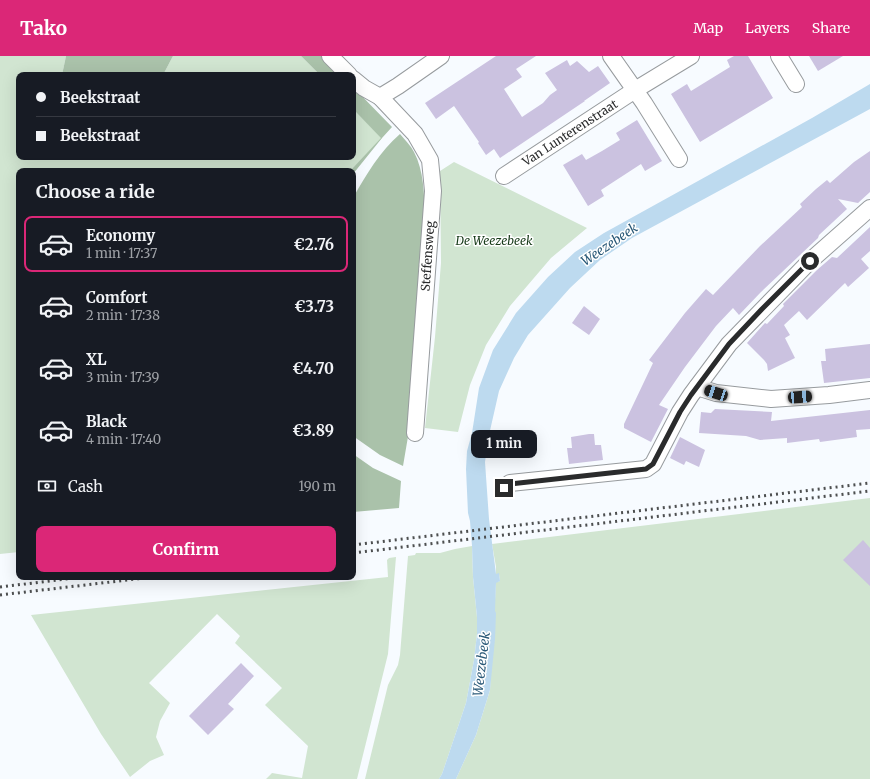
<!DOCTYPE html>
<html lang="en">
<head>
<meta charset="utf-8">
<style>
	body { margin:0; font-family:Merriweather,serif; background:#20242c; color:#f1f3f6; height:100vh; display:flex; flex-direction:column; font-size:15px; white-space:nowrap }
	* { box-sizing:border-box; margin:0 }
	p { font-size:13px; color:#9ea1a6 }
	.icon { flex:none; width:22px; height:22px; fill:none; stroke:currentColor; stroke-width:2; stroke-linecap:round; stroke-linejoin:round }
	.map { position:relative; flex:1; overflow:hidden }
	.panel { position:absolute; left:16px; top:112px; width:340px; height:412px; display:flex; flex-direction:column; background:#171b24; border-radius:8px; box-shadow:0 4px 16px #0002 }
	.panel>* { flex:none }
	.top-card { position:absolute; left:16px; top:16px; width:340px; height:88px; border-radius:8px; box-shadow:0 4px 16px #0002; display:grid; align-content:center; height:88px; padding:0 20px; background:#171b24 }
	.end { position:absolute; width:18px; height:18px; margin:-9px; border:5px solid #2a2b2c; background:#fff; box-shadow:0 0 0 2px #fff }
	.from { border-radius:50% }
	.bubble { position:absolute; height:28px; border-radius:8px; background:#171b24; box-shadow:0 4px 16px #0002; font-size:13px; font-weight:700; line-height:28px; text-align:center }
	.car { position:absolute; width:12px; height:24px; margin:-12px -6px; border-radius:5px; box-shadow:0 0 3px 1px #0007; background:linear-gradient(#222 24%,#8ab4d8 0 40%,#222 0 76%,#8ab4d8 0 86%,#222 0) }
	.top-card b { display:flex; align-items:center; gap:14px; height:38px; font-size:15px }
	.top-card b+b { border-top:1px solid #363941 }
	.top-card i { width:10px; height:10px; background:#f1f3f6 }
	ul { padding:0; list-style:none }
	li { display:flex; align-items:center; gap:12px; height:56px; margin:0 8px 6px; padding:0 12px; border:2px solid transparent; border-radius:8px }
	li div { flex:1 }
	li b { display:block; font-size:15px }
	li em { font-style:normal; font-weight:700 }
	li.current { border-color:#db2777 }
	li>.icon { width:36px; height:36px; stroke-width:1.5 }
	h2 { padding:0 20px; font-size:18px; line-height:48px }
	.pay { display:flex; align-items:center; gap:10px; height:44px; padding:0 20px; font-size:15px }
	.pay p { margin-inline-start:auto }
	.primary-button { display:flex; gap:8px; margin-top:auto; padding:8px 20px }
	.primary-button a { flex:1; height:46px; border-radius:8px; background:#db2777; color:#fff; font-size:16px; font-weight:700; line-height:46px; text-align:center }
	header { display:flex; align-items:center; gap:24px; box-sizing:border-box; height:56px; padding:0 20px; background:#db2777; color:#fff }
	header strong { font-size:19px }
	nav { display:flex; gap:22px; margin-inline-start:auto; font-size:14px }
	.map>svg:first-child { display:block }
	.green { fill:#d1e5d1 }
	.forest { fill:#aac2aa }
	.water { fill:#bddaef }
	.building { fill:#cbc2e0 }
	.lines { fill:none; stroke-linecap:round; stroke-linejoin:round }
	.street-casing { stroke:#979b9e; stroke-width:18 }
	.street { stroke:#fff; stroke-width:16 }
	.rail { stroke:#4d4f50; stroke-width:3; stroke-dasharray:2 4; stroke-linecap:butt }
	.route { stroke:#2a2b2c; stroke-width:5 }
	.labels { text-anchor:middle; stroke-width:3; stroke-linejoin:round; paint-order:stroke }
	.street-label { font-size:12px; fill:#2a2b2c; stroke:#fff }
	.park-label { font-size:12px; font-style:italic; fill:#163a18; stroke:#fff }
	.water-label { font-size:13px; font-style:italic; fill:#295877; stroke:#fff }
</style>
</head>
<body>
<header>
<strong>Tako</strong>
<nav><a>Map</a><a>Layers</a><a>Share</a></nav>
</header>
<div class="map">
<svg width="870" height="723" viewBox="0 0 870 723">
	<rect width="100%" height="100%" fill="#f7fbff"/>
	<g class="green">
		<polygon points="0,0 66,0 62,19 19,19 19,101 353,101 353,53 382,82 350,115 19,115 19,496 0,498"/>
		<polygon points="173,0 301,0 320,19 163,19"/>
		<polygon points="454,106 587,172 551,202 510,250 486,289 470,329 458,376 425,372 435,281 441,207 440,115"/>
		<polygon points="870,442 870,723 456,723 476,679 490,634 496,526 500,525 499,518 496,518 496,511 492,488"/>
		<polygon points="472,490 473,521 477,561 477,578 474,604 466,647 442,718 439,723 365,723 388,629 398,609 400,599 408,500 415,499 416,497 440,497 455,493"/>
		<polygon points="396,501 388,598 357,723 266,723 272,717 302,722 308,690 265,649 282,632 235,587 240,580 217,558 155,621 149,627 170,647 160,665 156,681 164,699 150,705 130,721 101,678 31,559 388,521 387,504 389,502"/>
	</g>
	<g class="forest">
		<polygon points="66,0 173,0 163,19 62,19"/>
		<polygon points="301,0 322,0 341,19 320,19"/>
		<polygon points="353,31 392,71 382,82 353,118 353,115 350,115 381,82 353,53"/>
		<path d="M400 78C405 84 411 90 414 96 424 115 424 138 425 159L411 363 403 410 380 399 353 380V142C366 119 380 95 400 78Z"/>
		<polygon points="353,398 373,412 401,425 399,452 353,456"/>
	</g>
	<polygon class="water" points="870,28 870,53 632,182 600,204 570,232 528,279 514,302 499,335 489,379 485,406 489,463 496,518 499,517 500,525 496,527 495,555 496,557 495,583 490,634 476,679 456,723 439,723 442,718 466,647 474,604 477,578 477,561 473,521 472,490 470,465 468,457 466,413 467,395 472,377 479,332 493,294 516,257 548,221 575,196 604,177 812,62"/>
	<g class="building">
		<polygon points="496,0 536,0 516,13 522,21 504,33 522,61 543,47 550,39 557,34 545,17 567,4 570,10 577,5 589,16 598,10 610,27 584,45 585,45 500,102 494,93 486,99 478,87 479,86 454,50 436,63 425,47"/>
		<polygon points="734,0 748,0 773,42 700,86 671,38 687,28 691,35 730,11 727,4"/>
		<polygon points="809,0 843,0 818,15"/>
		<polygon points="637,64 662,105 645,115 641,108 601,134 604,140 588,150 563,109 582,98 586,104 602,95 620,84 616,77"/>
		<polygon points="870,95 870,136 858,147 838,143 847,153 819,179 818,182 761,236 739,259 733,252 716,270 685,311 659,349 668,353 651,386 624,372 624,368 653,307 649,304 685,257 706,233 713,239 760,190 802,151 800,148 816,133 827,124 830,127 854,106"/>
		<polygon points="870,171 870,195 861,203 869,212 848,231 845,227 807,264 799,255 784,269 790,279 785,282 795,302 768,315 767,308 764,304 747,287 765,267 767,268 784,250 783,248 817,214 832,201 837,202"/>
		<polygon points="584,250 600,263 589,279 572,267"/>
		<polygon points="870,288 870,322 824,327 821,305 826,305 825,293"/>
		<polygon points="715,353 772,356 771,365 870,354 870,373 856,374 857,381 820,386 819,383 787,387 787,382 760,384 746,380 699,377 701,356 711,357"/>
		<polygon points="589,378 594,378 595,389 601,389 603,404 569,408 567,392 572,392 571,381"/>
		<polygon points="680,381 705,394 699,411 686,405 684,409 670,402"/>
		<polygon points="863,484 870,492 870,530 843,504"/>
		<polygon points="241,607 254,620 228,648 234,653 208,679 189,660"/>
	</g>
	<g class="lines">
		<g class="street-casing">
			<g id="street">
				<polyline points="330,0 349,19"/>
				<polyline points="611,0 644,47 679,103"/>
				<polyline points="779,0 796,28"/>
				<polyline points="353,23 364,32 380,41 415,78 430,104 433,135 415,377"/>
				<polyline points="380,41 398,30 441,0"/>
				<polyline points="504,120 635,34 691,0"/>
				<polyline points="697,331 716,337 771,343 829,339 870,334"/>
				<polyline points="504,432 510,427 646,413 653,408 680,356 691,339 729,288 810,205 870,152"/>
			</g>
		</g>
		<use href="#street" class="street"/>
		<g class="rail">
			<polyline points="353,489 870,427"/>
			<polyline points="353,497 870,435"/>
			<polyline points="0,531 83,521"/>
			<polyline points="0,539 153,521"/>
		</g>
	</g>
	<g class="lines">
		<polyline class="route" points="504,432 510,428 646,413 653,408 680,356 691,339 729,288 762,253 810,205"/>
	</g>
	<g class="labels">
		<g class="street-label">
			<text transform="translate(570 77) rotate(-33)" y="4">Van Lunterenstraat</text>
			<text transform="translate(428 200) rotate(-86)" y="4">Steffensweg</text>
		</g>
		<g class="park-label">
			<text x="494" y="189">De Weezebeek</text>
		</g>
		<g class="water-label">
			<text transform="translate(609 188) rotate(-34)" y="5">Weezebeek</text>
			<text transform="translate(481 608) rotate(-83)" y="5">Weezebeek</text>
		</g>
	</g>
</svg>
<i class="end from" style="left:810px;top:205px"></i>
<i class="end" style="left:504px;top:432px"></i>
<div class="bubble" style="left:471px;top:374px;width:66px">1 min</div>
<i class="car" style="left:716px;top:337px;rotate:288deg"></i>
<i class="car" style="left:800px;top:341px;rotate:86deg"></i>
<div class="top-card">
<b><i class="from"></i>Beekstraat</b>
<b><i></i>Beekstraat</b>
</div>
<section class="panel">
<h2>Choose a ride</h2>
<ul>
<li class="current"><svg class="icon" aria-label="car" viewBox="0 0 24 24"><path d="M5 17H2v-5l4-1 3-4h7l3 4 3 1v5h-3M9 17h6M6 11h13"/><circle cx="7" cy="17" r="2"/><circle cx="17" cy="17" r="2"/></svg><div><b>Economy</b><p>1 min · 17:37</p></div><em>€2.76</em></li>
<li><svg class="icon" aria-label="car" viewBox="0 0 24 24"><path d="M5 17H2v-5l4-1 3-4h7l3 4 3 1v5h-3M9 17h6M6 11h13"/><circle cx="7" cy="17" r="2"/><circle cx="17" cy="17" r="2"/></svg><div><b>Comfort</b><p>2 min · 17:38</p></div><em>€3.73</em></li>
<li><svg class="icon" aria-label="car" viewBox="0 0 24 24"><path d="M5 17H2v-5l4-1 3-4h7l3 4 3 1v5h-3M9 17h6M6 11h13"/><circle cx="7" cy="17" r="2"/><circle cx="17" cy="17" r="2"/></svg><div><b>XL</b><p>3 min · 17:39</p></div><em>€4.70</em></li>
<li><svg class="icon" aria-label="car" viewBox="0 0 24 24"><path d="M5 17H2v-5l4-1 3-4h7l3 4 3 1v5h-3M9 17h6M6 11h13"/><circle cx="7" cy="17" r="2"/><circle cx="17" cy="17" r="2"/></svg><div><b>Black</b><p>4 min · 17:40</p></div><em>€3.89</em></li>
</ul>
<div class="pay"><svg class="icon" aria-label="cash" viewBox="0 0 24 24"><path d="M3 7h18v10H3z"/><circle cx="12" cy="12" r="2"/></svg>Cash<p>190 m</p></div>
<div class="primary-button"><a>Confirm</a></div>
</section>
</div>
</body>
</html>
